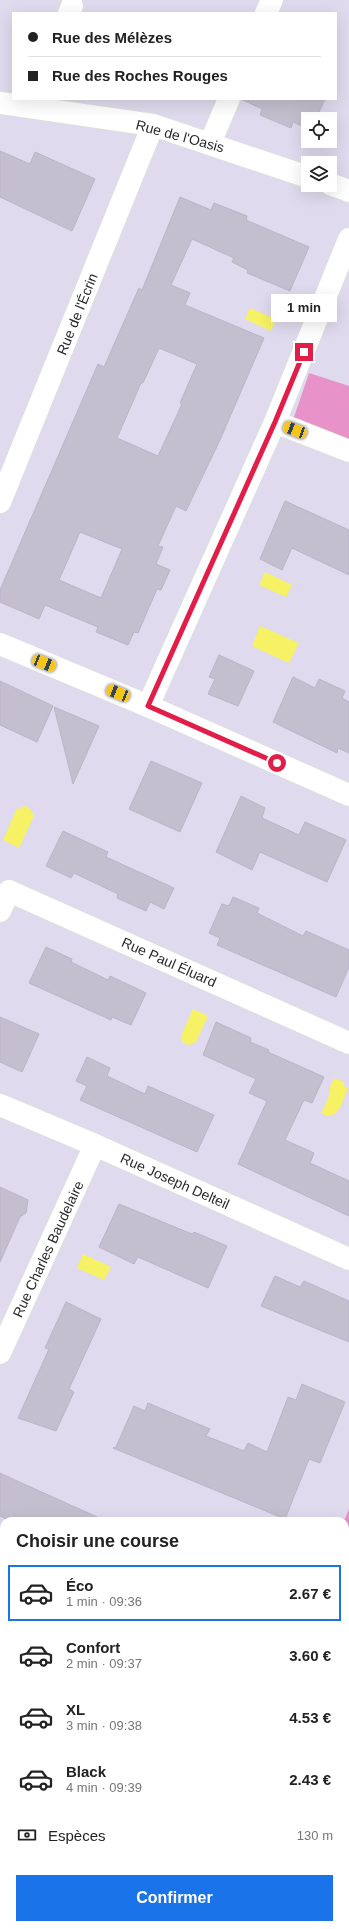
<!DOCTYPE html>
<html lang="fr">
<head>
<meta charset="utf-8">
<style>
	body { margin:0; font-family:Helvetica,sans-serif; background:#f6f6f6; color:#222; height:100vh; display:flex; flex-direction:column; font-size:15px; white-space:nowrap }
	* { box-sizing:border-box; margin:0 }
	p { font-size:13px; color:#767676 }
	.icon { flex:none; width:22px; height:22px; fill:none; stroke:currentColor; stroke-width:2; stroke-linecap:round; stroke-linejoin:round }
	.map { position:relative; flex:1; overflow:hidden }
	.details { position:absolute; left:0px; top:1517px; width:349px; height:412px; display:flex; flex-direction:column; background:#fff; border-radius:12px 12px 0 0; box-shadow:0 4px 16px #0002 }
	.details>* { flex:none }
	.top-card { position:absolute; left:12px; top:12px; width:325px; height:88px; border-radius:0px; box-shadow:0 4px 16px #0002; display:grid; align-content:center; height:88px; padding:0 16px; background:#fff }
	.tools { position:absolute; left:301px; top:112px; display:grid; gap:8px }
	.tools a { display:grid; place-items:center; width:36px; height:36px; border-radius:0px; background:#fff; box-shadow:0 4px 16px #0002; font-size:20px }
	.end { position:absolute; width:18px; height:18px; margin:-9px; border:5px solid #e11d48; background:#fff; box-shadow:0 0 0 2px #fff }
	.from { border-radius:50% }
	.bubble { position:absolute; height:28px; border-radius:0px; background:#fff; box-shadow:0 4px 16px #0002; font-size:13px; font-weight:800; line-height:28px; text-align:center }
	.car { position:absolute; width:12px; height:24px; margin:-12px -6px; border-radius:5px; box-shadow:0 0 3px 1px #0007; background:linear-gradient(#f5c518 24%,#345 0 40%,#f5c518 0 76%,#345 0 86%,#f5c518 0) }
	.top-card b { display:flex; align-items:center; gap:14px; height:38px; font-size:15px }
	.top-card b+b { border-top:1px solid #e0e0e0 }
	.top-card i { width:10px; height:10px; background:#222 }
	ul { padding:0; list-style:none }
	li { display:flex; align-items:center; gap:12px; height:56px; margin:0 8px 6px; padding:0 8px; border:2px solid transparent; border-radius:0px }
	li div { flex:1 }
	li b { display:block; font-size:15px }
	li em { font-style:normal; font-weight:800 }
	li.active { border-color:#1a73e8 }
	li>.icon { width:36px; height:36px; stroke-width:1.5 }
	h2 { padding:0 16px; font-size:18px; line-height:48px }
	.pay { display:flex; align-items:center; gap:10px; height:44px; padding:0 16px; font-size:15px }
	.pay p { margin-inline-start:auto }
	.action { display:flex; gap:8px; margin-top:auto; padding:8px 16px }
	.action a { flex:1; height:46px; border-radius:0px; background:#1a73e8; color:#fff; font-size:16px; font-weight:800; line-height:46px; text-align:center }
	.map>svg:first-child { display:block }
	.green { fill:#e892ca }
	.water { fill:#f7f165 }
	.building { fill:#c4bfce; stroke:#bab4c8; fill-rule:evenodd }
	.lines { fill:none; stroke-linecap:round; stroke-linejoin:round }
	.minor-casing { stroke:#d9e4cf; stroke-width:23 }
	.minor { stroke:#fff; stroke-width:22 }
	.tram { stroke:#a8b59c; stroke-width:1 }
	.route { stroke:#e11d48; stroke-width:5 }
	.labels { text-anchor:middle; stroke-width:4; stroke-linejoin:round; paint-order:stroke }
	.street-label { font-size:14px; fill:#292929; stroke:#fff }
</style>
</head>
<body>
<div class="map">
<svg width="349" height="1929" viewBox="0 0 349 1929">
	<rect width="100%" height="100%" fill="#dfdaed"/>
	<g class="green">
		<polygon points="309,373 349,386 349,442 292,423"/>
		<polygon points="349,1509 349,1589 345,1588 344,1521"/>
		<polygon points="0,1788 4,1791 4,1925 156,1925 161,1929 0,1929"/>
		<polygon points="196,1925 238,1925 243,1929 201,1929"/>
	</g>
	<g class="water">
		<polygon points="250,308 276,319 271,331 245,319"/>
		<polygon points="265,572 292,585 286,597 259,585"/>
		<polygon points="260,626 299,643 289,663 252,646"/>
		<polygon points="25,805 30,809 34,816 19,848 3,840 17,808 20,809"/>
		<polygon points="193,1009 208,1016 196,1042 189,1045 183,1043 181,1036"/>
		<path d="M335 1078 344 1082V1086L348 1089C342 1100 341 1117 326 1116L322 1113C323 1107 325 1106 327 1101 331 1093 328 1085 335 1078Z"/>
		<polygon points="83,1254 111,1267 104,1280 77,1268"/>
	</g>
	<g class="building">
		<polygon points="241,99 325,99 316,119 308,119 308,129 293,122 291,128 260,115 262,109"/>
		<polygon points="0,151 30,164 35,152 95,179 72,231 0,197"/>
		<path d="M180 197 211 210 214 203 224 207 247 216 246 220 309 247 290 291 247 273 248 270 232 262 234 258 192 239 171 285 190 293 185 305 264 338 220 440 186 511 176 506 158 546 163 547 156 564 170 570 161 590 157 589 138 633 134 632 128 645 96 632 98 627 45 605 39 619 0 602V590L98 364 104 367 139 288 142 290ZM159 348 197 364 180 403 182 404 158 456 117 438 141 383H143ZM80 532 122 549 101 598 59 580Z"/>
		<polygon points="285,501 349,530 349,575 292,548 282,570 260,559"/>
		<polygon points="219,655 254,671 238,706 208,694 215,679 209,677"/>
		<polygon points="293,677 315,688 319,679 345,691 342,698 349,702 349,753 338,748 337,753 273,722"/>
		<polygon points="0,681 53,706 37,742 0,725"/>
		<polygon points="54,707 99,726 73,784"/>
		<polygon points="151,761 202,783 180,832 129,809"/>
		<polygon points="241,796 265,808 262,818 299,835 305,822 346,840 327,882 260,852 252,870 216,852"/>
		<polygon points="63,831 108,852 106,857 174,888 164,909 150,902 146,911 117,898 118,894 74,873 71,878 46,866"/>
		<polygon points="233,897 259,908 257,913 303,936 306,931 349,950 349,967 336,997 217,945 220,938 209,933 222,904 229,906"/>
		<polygon points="46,947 72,959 71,962 108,980 110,976 146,993 131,1025 112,1017 111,1020 29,983"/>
		<polygon points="0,1017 39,1034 22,1072 0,1062"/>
		<polygon points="216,1022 251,1038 250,1042 269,1050 268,1052 324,1077 312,1103 304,1100 285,1140 314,1153 310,1163 349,1181 349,1216 238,1164 267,1101 249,1093 256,1079 203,1055"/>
		<polygon points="87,1057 110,1068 107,1076 145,1094 148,1086 214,1115 197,1152 80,1100 87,1086 76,1081"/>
		<polygon points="0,1187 28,1200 26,1213 20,1217 0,1262"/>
		<polygon points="119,1204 192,1234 194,1232 227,1246 208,1288 138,1257 134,1264 99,1247"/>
		<polygon points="275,1276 300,1287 304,1281 349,1301 349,1342 261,1306"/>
		<polygon points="66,1302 101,1319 69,1389 74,1392 56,1431 18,1418 49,1349 45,1348"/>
		<polygon points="302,1384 345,1402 320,1463 309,1459 285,1519 113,1448 116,1447 134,1406 145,1411 148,1403 210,1429 206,1436 244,1451 248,1443 267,1452 288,1397 296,1400"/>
		<polygon points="0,1473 15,1480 106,1521 11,1521 0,1516"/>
	</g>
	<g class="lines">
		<g class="minor-casing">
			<g id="minor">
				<polyline points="69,13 72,6"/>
				<polyline points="266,13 272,0"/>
				<polyline points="0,103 153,125 308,177"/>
				<polyline points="210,143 229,99"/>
				<polyline points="330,184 349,191"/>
				<polyline points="275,422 349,451"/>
				<polyline points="0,502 153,125"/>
				<polyline points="0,644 148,706 349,795"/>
				<polyline points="148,706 275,422 349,239"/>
				<polyline points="0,911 9,891 349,1043"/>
				<polyline points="0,1105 95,1145 349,1259"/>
				<polyline points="0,1353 95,1145"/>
				<polyline points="0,1547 4,1549"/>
				<polyline points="0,1710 4,1712"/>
				<polyline points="0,1762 4,1766"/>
				<polyline points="345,1787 349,1788"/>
				<polyline points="185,1925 190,1929"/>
				<polyline points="251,1925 256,1929"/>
				<polyline points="331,1925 336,1929"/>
			</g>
		</g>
		<use href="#minor" class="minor"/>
		<g class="tram">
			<polyline points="0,1729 4,1732"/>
			<polyline points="0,1743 4,1746"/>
			<polyline points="205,1925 210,1929"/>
			<polyline points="224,1925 229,1929"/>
		</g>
	</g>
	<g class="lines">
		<polyline class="route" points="277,763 148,706 275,422 304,352"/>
	</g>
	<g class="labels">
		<g class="street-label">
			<text transform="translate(180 136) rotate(15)" y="5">Rue de l'Oasis</text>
			<text transform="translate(77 314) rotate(-68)" y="5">Rue de l'Écrin</text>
			<text transform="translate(169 962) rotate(24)" y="5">Rue Paul Éluard</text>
			<text transform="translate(175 1181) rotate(24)" y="5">Rue Joseph Delteil</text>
			<text transform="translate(48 1249) rotate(-65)" y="5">Rue Charles Baudelaire</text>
		</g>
	</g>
</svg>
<div class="tools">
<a><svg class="icon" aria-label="locate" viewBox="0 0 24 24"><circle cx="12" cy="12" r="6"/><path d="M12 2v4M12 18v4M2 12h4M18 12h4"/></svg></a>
<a><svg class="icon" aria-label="layers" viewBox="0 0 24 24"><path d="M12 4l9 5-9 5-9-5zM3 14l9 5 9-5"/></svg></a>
</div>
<i class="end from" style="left:277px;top:763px"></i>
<i class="end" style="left:304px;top:352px"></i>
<div class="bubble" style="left:271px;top:294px;width:66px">1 min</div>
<i class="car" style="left:295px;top:430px;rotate:291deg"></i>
<i class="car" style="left:44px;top:663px;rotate:112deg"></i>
<i class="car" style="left:118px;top:693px;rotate:292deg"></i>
<div class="top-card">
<b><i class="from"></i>Rue des Mélèzes</b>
<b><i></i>Rue des Roches Rouges</b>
</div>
<section class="details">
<h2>Choisir une course</h2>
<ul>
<li class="active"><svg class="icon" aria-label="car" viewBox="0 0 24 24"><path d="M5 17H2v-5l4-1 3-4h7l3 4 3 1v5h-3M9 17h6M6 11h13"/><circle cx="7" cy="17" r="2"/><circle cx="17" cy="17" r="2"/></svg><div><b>Éco</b><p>1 min · 09:36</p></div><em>2.67 €</em></li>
<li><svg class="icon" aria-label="car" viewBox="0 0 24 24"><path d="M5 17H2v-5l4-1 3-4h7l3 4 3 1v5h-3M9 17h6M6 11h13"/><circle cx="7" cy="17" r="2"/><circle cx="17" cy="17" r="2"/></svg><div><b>Confort</b><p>2 min · 09:37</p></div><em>3.60 €</em></li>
<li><svg class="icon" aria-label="car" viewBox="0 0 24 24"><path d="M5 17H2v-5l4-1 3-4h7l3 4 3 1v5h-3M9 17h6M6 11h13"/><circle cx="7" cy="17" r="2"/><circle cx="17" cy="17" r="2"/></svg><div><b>XL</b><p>3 min · 09:38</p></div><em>4.53 €</em></li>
<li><svg class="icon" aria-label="car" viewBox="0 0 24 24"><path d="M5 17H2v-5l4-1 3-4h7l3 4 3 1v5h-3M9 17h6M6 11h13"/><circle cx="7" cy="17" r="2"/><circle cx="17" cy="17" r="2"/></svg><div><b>Black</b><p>4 min · 09:39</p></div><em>2.43 €</em></li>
</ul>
<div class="pay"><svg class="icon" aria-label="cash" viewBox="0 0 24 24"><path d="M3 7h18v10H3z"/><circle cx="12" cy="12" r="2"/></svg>Espèces<p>130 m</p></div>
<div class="action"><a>Confirmer</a></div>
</section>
</div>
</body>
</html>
